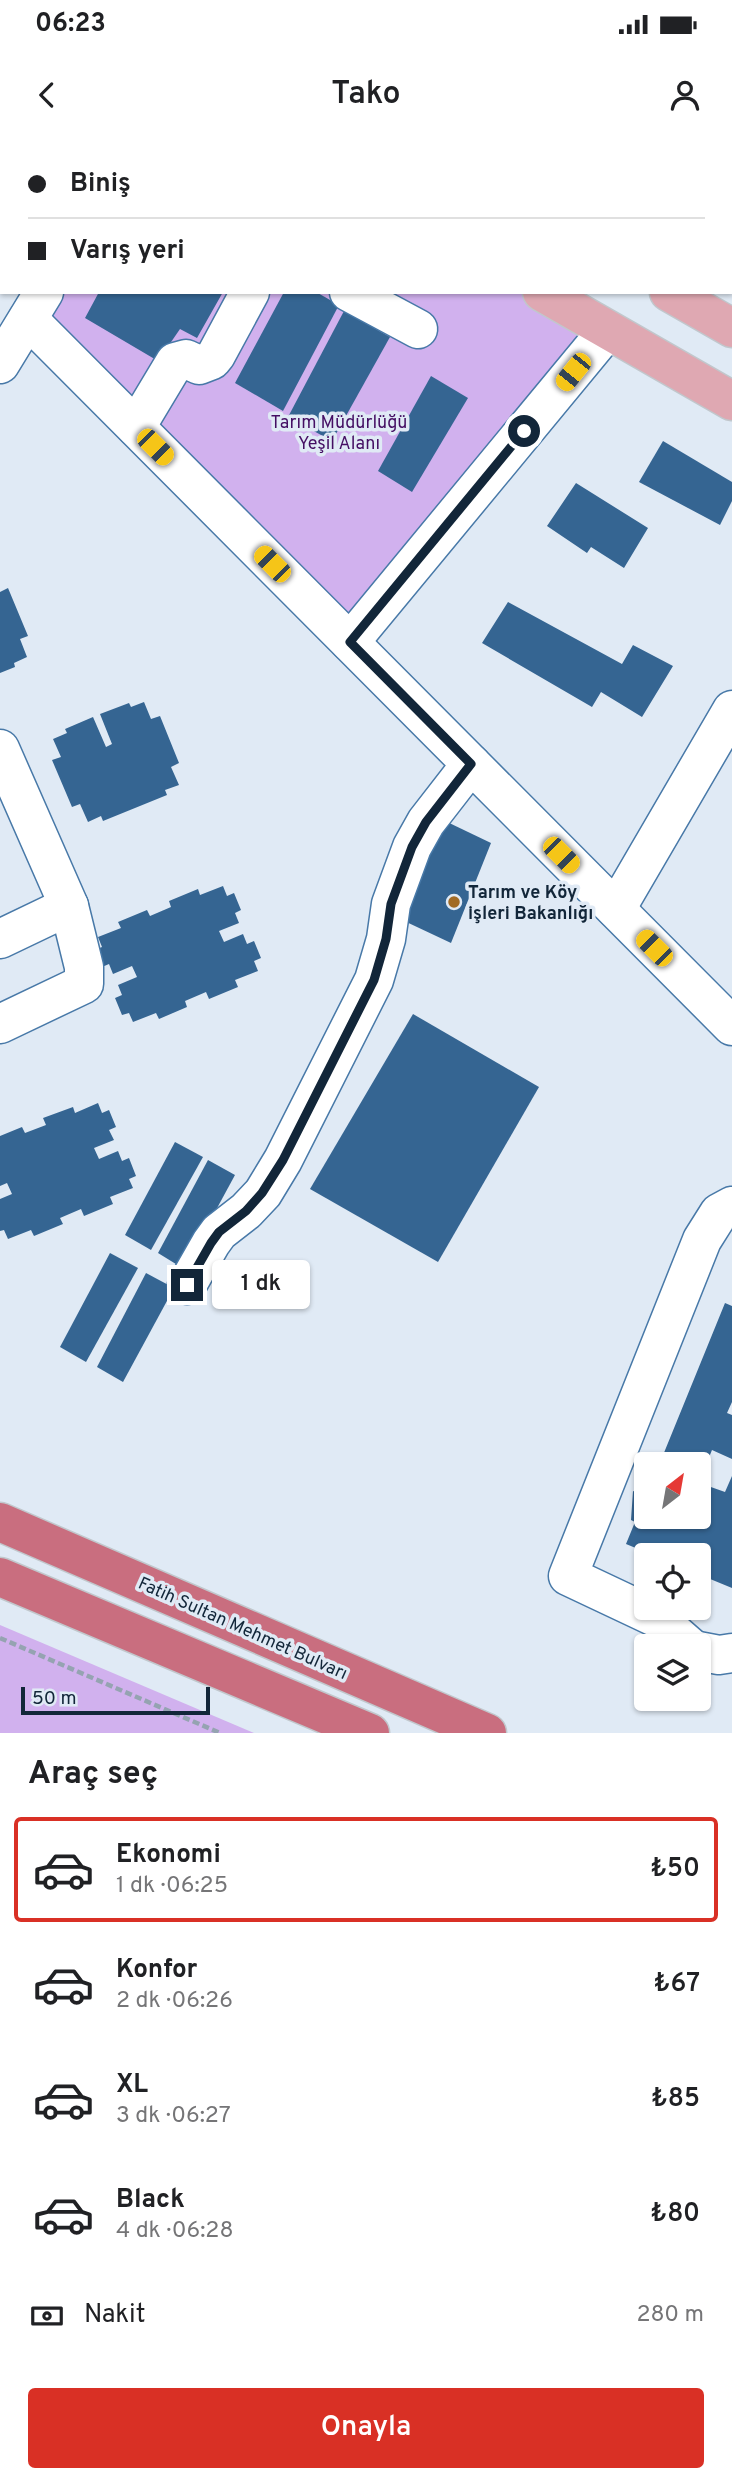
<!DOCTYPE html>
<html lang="tr">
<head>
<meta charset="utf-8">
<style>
	body { margin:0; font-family:Overpass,sans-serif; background:#f6f6f6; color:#202124; height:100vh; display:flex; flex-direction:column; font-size:26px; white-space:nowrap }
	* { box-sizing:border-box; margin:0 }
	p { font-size:23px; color:#757577 }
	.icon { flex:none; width:38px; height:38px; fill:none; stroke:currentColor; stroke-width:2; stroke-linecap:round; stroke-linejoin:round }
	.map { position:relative; height:1593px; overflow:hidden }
	.side { display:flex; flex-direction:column; background:#fff; flex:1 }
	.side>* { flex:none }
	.hud { position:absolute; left:0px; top:0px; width:733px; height:154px; box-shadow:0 2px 5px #0004; display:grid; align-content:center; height:154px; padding:0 28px; background:#fff }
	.needle { width:46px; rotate:31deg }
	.fabs { position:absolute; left:634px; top:1312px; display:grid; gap:14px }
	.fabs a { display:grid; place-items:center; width:77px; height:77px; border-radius:7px; background:#fff; box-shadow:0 2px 5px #0004; font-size:35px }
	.scale { position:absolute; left:21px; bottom:18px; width:189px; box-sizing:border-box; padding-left:7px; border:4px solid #122639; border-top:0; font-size:19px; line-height:24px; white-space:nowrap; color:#122639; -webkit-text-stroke:5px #e0eaf5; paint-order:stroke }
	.end { position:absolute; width:32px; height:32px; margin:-16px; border:9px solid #122639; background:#fff; box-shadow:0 0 0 4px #fff }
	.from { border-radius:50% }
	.bubble { position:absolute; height:49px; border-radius:7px; background:#fff; box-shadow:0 2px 5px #0004; font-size:23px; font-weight:600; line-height:49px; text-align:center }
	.car { position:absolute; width:21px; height:42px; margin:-21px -10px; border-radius:9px; box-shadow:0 0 5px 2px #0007; background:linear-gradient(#f5c518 24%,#345 0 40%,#f5c518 0 76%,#345 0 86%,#f5c518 0) }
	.hud b { display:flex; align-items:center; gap:24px; height:66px; font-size:26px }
	.hud b+b { border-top:2px solid #e0e0e0 }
	.hud i { width:18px; height:18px; background:#202124 }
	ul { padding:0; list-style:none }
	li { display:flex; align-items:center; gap:21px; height:105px; margin:0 14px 10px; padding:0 14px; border:4px solid transparent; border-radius:7px }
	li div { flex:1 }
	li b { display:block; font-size:26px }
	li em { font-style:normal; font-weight:600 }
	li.active { border-color:#d93025 }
	li>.icon { width:63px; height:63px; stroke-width:1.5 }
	h2 { padding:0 28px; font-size:32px; line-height:84px }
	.pay { display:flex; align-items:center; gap:18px; height:77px; padding:0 28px; font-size:26px }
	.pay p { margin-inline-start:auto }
	.button { display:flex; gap:14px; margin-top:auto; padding:14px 28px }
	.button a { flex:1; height:80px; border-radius:7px; background:#d93025; color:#fff; font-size:28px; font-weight:600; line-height:80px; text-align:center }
	.status { display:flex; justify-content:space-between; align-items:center; height:49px; padding:0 35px; background:#fff; direction:ltr }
	.status svg { height:19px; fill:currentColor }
	header { display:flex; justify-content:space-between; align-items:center; height:91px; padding:0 28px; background:#fff; font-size:32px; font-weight:600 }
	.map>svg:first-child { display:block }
	.green { fill:#d1b1ee }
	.building { fill:#356592 }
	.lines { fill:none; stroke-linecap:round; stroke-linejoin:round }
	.minor-casing { stroke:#4879a8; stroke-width:41 }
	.major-casing { stroke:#c1c7cc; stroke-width:41 }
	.highway-casing { stroke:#c1c7cc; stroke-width:41 }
	.path { stroke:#95a3b1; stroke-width:4.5; stroke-dasharray:7 3.5; stroke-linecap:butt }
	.minor { stroke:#fff; stroke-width:38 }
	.major { stroke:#dfa8b2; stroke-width:38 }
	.highway { stroke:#c96e7f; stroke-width:38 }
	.route { stroke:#122639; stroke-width:9 }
	.poi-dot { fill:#a16b25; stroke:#e0eaf5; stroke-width:2.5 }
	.labels { text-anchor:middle; stroke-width:7; stroke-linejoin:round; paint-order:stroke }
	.park-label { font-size:18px; fill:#440e63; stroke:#e0eaf5 }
	.poi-label { font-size:18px; font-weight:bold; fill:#122639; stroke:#e0eaf5; text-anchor:start }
	.street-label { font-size:18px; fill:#122639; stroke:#e0eaf5 }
</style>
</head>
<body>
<div class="status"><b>06:23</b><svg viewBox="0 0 49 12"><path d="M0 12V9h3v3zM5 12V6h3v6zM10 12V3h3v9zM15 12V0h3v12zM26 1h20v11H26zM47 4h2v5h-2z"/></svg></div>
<header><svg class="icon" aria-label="back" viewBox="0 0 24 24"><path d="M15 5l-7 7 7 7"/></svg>Tako<svg class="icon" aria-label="person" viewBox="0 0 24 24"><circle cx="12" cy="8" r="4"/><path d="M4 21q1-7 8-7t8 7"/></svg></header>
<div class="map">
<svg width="732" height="1593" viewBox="0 0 732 1593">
	<rect width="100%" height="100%" fill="#e0eaf5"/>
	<g class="green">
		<polygon points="44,152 542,152 607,191 350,502 28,179"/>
		<polygon points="0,1485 254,1593 0,1593"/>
	</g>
	<g class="building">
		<polygon points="99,152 223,152 197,198 180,189 158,221 85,178"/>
		<polygon points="284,152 316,152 339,165 283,271 235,243"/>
		<polygon points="344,171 390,197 332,301 288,277"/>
		<polygon points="431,236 468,258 412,352 378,331"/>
		<polygon points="663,301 732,342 732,361 720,385 639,342"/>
		<polygon points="576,343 648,388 624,428 591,407 587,413 547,386"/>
		<polygon points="8,448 28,496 20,499 27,517 14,523 15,527 0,533 0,452"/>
		<polygon points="508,462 622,524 633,505 673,526 642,577 601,552 592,567 482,503"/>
		<polygon points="144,562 151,579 160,576 179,623 171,627 179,645 165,650 167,655 103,681 101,676 88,682 80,664 72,667 52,620 61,617 53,599 67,593 65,589 93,577 106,607 112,604 100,574 129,563 131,567"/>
		<polygon points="443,680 491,703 451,803 400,779"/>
		<polygon points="223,746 227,756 234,753 241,770 235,773 239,783 219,791 224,802 243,794 247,804 254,801 261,818 254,821 258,831 235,840 238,847 209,859 206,852 185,861 187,867 159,879 156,873 133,882 129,873 122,875 115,858 122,855 118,845 137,837 132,826 113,834 109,824 102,827 95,810 102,807 98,797 121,788 118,782 147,770 150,776 171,767 169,761 198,749 200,755"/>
		<polygon points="413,874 539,947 438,1122 310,1049"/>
		<polygon points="98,963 102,973 109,970 116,987 109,990 114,1000 94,1008 99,1019 118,1011 122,1021 129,1018 136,1036 129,1039 133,1048 110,1057 113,1064 84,1076 81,1069 60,1078 63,1084 34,1096 31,1090 8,1099 4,1090 0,1091 0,1059 12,1054 7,1043 0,1046 0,996 22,987 25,993 46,985 43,978 73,967 75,973"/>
		<polygon points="175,1002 203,1017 151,1110 125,1095"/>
		<polygon points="208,1020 235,1035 184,1129 158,1113"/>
		<polygon points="110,1113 138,1128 86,1222 60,1207"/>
		<polygon points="146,1133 174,1148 123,1242 97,1227"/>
		<polygon points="725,1163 732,1166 732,1262 727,1273 732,1275 732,1319 712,1310 698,1344 698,1325 659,1325"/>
		<polygon points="732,1336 732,1448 698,1434 698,1416 655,1416 626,1404 635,1382 631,1380 633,1351 646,1356 646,1377 698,1377 698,1371 708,1346 725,1352"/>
	</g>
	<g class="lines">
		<g class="minor-casing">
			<g id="minor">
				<polyline points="131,2 132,0"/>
				<polyline points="349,152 418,189"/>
				<polyline points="28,179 732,886"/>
				<polyline points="0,224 44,152"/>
				<polyline points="136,287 175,222 186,219 199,225 212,220 216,215 250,152"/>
				<polyline points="350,502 607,191"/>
				<polyline points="0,609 69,766 84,827 84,844 0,884"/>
				<polyline points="616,769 732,570"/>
				<polyline points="0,799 69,766"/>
				<polyline points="187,1145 211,1103 219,1092 246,1071 263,1053 283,1020 374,840 386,799 391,764 412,707 426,682 471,624"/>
				<polyline points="690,1507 657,1478 568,1436 702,1100 719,1073 732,1066"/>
				<polyline points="698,1511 719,1515 732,1513"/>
			</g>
		</g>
		<g class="major-casing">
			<g id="major">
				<polyline points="285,0 288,2"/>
				<polyline points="401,0 404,2"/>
				<polyline points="542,152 732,261"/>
				<polyline points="669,152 732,188"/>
			</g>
		</g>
		<g class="highway-casing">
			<g id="highway">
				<polyline points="0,1382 487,1593"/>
				<polyline points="0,1437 370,1593"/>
			</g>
		</g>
		<polyline class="path" points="0,1498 220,1593"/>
		<use href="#minor" class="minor"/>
		<use href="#major" class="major"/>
		<use href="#highway" class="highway"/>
	</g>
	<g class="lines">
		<polyline class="route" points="187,1145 211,1103 219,1092 246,1071 262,1053 283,1020 374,840 386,799 391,764 412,707 426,682 471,624 350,502 524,291"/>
	</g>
	<circle class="poi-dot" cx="454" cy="762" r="7"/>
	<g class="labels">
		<g class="park-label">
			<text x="339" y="288">Tarım Müdürlüğü<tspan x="339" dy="21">Yeşil Alanı</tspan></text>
		</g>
		<g class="poi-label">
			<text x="468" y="758">Tarım ve Köy<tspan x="468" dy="21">işleri Bakanlığı</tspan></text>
		</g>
		<g class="street-label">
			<text transform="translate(243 1488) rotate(24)" y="6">Fatih Sultan Mehmet Bulvarı</text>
		</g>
	</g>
</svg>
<div class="fabs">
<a><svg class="needle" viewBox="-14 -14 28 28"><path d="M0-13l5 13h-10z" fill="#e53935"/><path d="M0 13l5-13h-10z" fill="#757577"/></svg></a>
<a><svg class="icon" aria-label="locate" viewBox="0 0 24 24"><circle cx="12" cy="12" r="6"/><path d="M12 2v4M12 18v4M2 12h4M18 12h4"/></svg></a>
<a><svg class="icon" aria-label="layers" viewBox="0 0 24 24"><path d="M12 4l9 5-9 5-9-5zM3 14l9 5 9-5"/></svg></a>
</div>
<div class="scale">50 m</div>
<i class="end from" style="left:524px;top:291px"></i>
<i class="end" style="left:187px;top:1145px"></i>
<div class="bubble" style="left:212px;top:1120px;width:98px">1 dk</div>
<i class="car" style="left:573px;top:232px;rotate:219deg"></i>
<i class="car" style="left:155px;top:307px;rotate:135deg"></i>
<i class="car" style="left:272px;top:424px;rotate:315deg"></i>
<i class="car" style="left:561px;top:715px;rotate:135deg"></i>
<i class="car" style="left:654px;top:808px;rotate:315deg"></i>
<div class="hud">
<b><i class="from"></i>Biniş</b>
<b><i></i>Varış yeri</b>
</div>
</div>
<section class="side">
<h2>Araç seç</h2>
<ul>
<li class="active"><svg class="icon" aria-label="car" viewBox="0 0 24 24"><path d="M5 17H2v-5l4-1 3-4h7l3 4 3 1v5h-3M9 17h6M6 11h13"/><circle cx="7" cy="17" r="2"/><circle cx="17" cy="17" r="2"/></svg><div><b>Ekonomi</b><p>1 dk · 06:25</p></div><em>₺50</em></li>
<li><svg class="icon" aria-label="car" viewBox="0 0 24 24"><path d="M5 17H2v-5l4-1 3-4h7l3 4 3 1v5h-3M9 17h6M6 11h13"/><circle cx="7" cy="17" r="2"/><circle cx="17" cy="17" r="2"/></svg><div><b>Konfor</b><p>2 dk · 06:26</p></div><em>₺67</em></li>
<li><svg class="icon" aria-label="car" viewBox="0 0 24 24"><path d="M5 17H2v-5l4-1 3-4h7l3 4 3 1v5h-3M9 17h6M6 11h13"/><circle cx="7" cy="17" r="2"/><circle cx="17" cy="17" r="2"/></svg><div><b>XL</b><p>3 dk · 06:27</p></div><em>₺85</em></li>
<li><svg class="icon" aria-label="car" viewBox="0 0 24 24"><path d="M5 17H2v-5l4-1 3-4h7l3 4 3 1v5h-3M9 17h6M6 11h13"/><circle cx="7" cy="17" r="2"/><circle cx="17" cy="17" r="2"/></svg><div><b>Black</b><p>4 dk · 06:28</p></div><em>₺80</em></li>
</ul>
<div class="pay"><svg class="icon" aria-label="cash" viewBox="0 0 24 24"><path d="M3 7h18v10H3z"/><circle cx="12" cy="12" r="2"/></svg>Nakit<p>280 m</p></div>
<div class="button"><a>Onayla</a></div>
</section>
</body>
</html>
